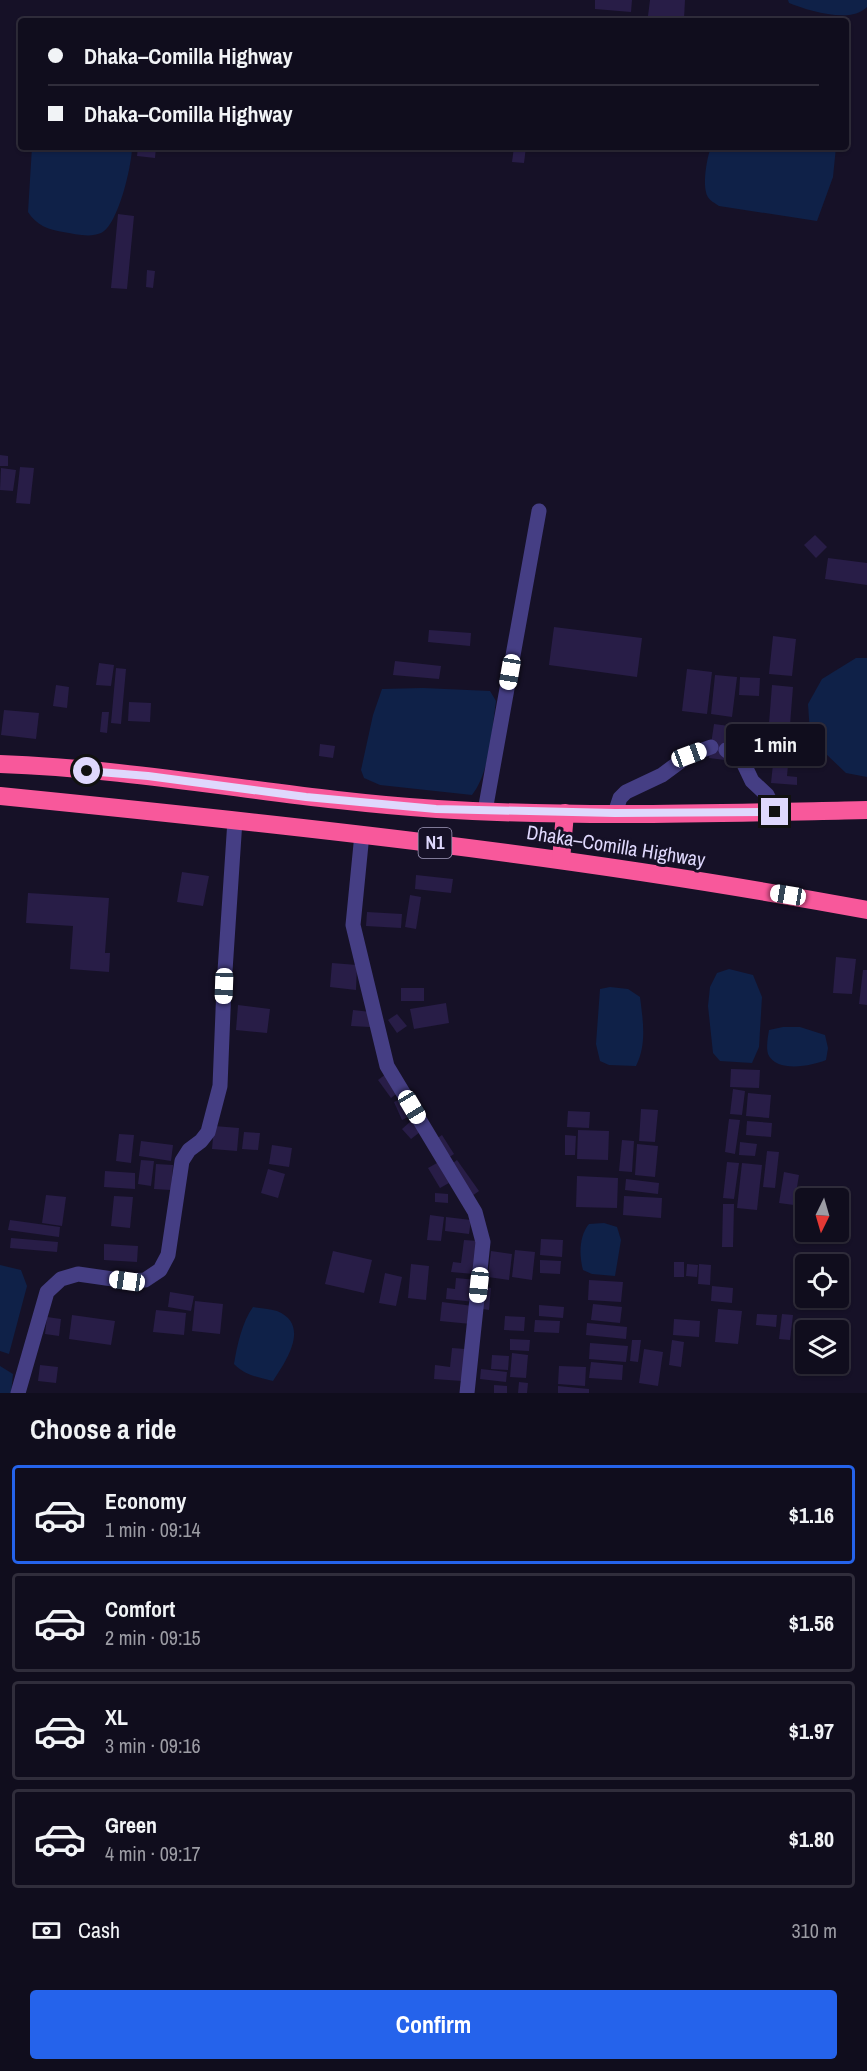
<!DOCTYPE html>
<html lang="en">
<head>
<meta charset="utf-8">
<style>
	body { margin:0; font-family:"Archivo Narrow",sans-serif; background:#1e1b2a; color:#f1f3f6; height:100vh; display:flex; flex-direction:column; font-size:22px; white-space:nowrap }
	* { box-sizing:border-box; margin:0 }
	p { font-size:20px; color:#9c9ca4 }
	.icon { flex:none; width:33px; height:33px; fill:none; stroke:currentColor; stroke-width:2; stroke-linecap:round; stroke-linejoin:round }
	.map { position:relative; height:1393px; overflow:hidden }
	.details { display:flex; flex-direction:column; background:#100d1d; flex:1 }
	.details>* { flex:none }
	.top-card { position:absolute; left:18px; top:18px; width:831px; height:132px; border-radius:6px; box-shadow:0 2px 4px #0004,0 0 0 2px #302d3b; display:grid; align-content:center; height:132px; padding:0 30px; background:#100d1d }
	.needle { width:39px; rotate:185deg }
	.buttons { position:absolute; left:795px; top:1188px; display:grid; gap:12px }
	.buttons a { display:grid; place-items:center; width:54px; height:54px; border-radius:6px; background:#100d1d; box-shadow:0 2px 4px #0004,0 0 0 2px #302d3b; font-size:30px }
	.end { position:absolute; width:27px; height:27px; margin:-14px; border:8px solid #dfd8fd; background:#111; box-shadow:0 0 0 3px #111 }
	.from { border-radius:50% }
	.bubble { position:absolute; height:42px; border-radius:6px; background:#100d1d; box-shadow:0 2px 4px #0004,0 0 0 2px #302d3b; font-size:20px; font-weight:800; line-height:42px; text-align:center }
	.car { position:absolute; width:18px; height:36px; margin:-18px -9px; border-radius:8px; box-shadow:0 0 4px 2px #0007; background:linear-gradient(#fff 24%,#345 0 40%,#fff 0 76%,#345 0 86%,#fff 0) }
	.top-card b { display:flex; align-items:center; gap:21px; height:57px; font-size:22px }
	.top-card b+b { border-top:2px solid #302d3b }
	.top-card i { width:15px; height:15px; background:#f1f3f6 }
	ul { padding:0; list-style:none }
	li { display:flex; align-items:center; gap:18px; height:99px; margin:0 12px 9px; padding:0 18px; border:3px solid #302d3b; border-radius:6px }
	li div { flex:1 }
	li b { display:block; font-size:22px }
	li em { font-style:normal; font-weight:800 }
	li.current { border-color:#2563eb }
	li>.icon { width:54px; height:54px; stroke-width:1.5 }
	h2 { padding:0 30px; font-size:27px; line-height:72px }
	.pay { display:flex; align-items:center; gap:15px; height:66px; padding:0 30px; font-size:22px }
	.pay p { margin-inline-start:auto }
	.cta { display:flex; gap:12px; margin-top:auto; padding:12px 30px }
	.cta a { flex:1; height:69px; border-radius:6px; background:#2563eb; color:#fff; font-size:24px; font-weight:800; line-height:69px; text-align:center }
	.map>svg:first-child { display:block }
	.water { fill:#0f2148 }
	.building { fill:#281d47 }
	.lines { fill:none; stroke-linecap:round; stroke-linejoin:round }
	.minor { stroke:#453e84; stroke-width:15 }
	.highway { stroke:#f8589b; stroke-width:18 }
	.route { stroke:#dfd8fd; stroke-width:8 }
	.labels { text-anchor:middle; stroke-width:6; stroke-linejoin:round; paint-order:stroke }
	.shield { fill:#161127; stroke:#a39cbd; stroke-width:1.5 }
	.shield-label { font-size:18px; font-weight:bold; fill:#dfd8fd }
	.street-label { font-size:20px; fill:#dfd8fd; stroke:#161127 }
</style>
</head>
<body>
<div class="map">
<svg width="867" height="1393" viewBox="0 0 867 1393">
	<rect width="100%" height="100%" fill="#161127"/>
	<g class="water">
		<path d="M788 0H867V7C851 24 809 11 789 3Z"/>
		<path d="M32 147H132C132 165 118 226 101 233 90 238 75 234 63 232 49 230 36 225 28 212Z"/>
		<path d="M711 147H836L833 177 817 221 719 206C713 202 707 199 706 192 703 181 707 157 711 147Z"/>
		<polygon points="856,658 867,658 867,777 846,773 824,752 810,733 808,704 822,679"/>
		<path d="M423 688 490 691 496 701C492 729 490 772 472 795L380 785 364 778 361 770 373 715 382 689Z"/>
		<polygon points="729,969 753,975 762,997 759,1047 752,1063 720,1061 713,1053 708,1006 710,987 717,973"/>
		<path d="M610 987 628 989 640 997C643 1021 647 1044 636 1066L609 1065 600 1061 596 1044 600 989Z"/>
		<path d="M783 1027H800L825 1035 828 1048 826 1060C812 1066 776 1073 768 1054 766 1046 768 1037 769 1030Z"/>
		<path d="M604 1223 617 1227 621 1240 615 1276 592 1274 583 1270C579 1255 579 1236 589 1224Z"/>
		<polygon points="0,1265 21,1270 27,1286 9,1354 0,1351"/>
		<path d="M253 1307C260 1308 270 1309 277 1311 311 1325 286 1361 273 1381 258 1377 246 1376 234 1364 237 1346 242 1322 253 1307Z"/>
		<polygon points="0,1366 13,1374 11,1393 0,1393"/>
	</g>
	<g class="building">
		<polygon points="595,0 632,0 631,12 595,9"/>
		<polygon points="650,0 685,0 684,19 648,16"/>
		<polygon points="138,147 156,147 155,158 137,156"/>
		<polygon points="514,147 526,147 524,163 512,162"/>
		<polygon points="118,214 134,216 127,289 111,288"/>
		<polygon points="147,270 155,271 153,288 146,287"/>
		<polygon points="0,455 8,456 8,466 0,466"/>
		<polygon points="20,467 34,468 30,504 16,503"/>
		<polygon points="1,468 16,470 13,491 0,490"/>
		<polygon points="815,535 827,547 816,558 804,545"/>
		<polygon points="828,558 867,563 867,585 825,579"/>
		<polygon points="554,627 642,638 637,677 549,665"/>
		<polygon points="429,630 471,633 470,646 428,642"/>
		<polygon points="773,636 796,639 792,676 769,674"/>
		<polygon points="395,661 441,666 439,679 393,675"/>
		<polygon points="99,663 114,665 111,686 96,685"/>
		<polygon points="116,668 126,669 121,724 111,723"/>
		<polygon points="687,669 712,672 707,714 682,711"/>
		<polygon points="715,675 737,677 732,717 711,714"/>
		<polygon points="740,677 760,678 759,696 739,695"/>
		<polygon points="56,685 69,687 67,708 53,706"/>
		<polygon points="772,685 793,687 788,750 767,749"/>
		<polygon points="129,702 151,703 150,722 128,721"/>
		<polygon points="4,710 39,713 36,739 1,735"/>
		<polygon points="102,712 109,712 107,733 100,732"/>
		<polygon points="714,724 729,726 725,760 709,758"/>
		<polygon points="320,744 335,746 333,758 319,756"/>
		<polygon points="773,764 788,765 787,776 797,777 797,785 771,783"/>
		<polygon points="182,872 209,876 203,906 177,902"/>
		<polygon points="416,875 453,879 451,893 415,889"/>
		<polygon points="28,893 109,898 105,953 110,953 109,972 70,969 73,926 26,923"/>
		<polygon points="410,895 421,897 416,929 405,927"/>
		<polygon points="367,912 402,914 401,928 366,926"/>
		<polygon points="836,957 856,959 852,994 833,993"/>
		<polygon points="332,963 357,965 356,990 330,987"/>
		<polygon points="863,970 867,970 867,1005 859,1004"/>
		<rect x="401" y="988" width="23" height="13"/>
		<polygon points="446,1003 449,1023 414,1029 410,1009"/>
		<polygon points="238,1005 270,1009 267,1033 236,1030"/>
		<polygon points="353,1010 371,1012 370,1027 351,1026"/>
		<polygon points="397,1014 407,1026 397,1033 388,1020"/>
		<polygon points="731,1069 760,1070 759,1088 730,1087"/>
		<polygon points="386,1074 399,1092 391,1098 378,1080"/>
		<polygon points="733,1089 745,1091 742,1115 730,1114"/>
		<polygon points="748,1093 771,1095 769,1118 746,1116"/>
		<polygon points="404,1097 412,1115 402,1120 394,1102"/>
		<polygon points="641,1109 658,1110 655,1142 639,1141"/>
		<polygon points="568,1111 590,1112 589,1128 567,1127"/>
		<polygon points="729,1119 740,1120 735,1154 725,1152"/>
		<polygon points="411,1121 420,1132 411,1139 402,1129"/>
		<polygon points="747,1121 772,1123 771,1137 746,1135"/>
		<polygon points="214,1126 239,1128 237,1151 212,1149"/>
		<polygon points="578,1130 609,1131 608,1160 577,1159"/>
		<polygon points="244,1132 260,1133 258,1150 242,1149"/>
		<polygon points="119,1134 134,1135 131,1163 116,1161"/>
		<polygon points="442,1135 454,1154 448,1158 436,1139"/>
		<polygon points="565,1135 576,1136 575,1155 565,1155"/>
		<polygon points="622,1140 634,1141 632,1172 619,1171"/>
		<polygon points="141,1141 173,1145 171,1161 139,1156"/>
		<polygon points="740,1142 757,1144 755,1156 739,1155"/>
		<polygon points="637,1144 658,1146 655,1177 635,1175"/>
		<polygon points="272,1145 292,1148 289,1167 269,1164"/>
		<polygon points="767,1151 779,1152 775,1188 763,1187"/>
		<polygon points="141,1160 154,1161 151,1186 138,1184"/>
		<polygon points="457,1160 479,1191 472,1196 449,1166"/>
		<polygon points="727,1162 739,1163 734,1199 723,1198"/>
		<polygon points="437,1163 449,1183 440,1188 428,1168"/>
		<polygon points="742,1163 762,1165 757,1210 737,1208"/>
		<polygon points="156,1164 173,1165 171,1190 154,1189"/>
		<polygon points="268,1169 285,1174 278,1198 261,1193"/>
		<polygon points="105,1171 135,1173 135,1189 104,1187"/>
		<polygon points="784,1172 799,1175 794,1205 779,1203"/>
		<polygon points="577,1176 618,1178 617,1208 576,1207"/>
		<polygon points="626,1179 659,1183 658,1194 625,1190"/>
		<polygon points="435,1193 448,1194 448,1203 435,1202"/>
		<polygon points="46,1195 66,1197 62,1226 42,1223"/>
		<polygon points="114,1196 133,1197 130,1228 111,1226"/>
		<polygon points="624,1196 662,1198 661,1218 623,1215"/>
		<polygon points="723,1204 734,1204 733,1247 722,1247"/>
		<polygon points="430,1215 444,1217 441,1241 427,1240"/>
		<polygon points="446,1217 471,1220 469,1234 445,1231"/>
		<polygon points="10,1220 60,1227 59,1237 8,1230"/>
		<polygon points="11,1238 58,1242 57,1252 10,1248"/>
		<polygon points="541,1239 563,1240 562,1257 540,1255"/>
		<polygon points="464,1240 478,1241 474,1274 451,1272 453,1262 461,1263"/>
		<polygon points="104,1244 138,1246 137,1262 104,1260"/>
		<polygon points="515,1250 535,1252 532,1280 512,1277"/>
		<polygon points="333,1251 372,1260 364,1293 325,1284"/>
		<polygon points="491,1251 512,1254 509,1280 488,1277"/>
		<polygon points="540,1260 561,1261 560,1274 540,1273"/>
		<rect x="674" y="1262" width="10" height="15"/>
		<polygon points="411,1264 429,1266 426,1300 408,1298"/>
		<polygon points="687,1264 698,1265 697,1277 686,1276"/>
		<polygon points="699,1264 711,1265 710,1285 698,1284"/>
		<polygon points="385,1273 402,1277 396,1306 379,1303"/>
		<polygon points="456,1278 477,1280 475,1302 446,1299 447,1288 455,1289"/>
		<polygon points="589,1280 623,1282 621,1302 588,1300"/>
		<polygon points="712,1286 733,1288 732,1303 711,1301"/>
		<polygon points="480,1287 491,1288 489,1310 477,1308"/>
		<polygon points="170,1292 194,1296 191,1311 168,1307"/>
		<polygon points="195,1301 223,1304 220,1334 192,1331"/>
		<polygon points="442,1302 473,1306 471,1324 440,1321"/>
		<polygon points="593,1304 622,1307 620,1323 591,1320"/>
		<polygon points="539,1305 564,1307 563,1318 539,1316"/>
		<polygon points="718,1309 742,1311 738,1344 715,1342"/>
		<polygon points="156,1310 186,1313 184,1335 153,1332"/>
		<polygon points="757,1314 777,1315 776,1327 756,1325"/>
		<polygon points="782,1314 793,1315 790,1340 779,1339"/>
		<polygon points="72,1315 115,1321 111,1345 69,1339"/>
		<polygon points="505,1316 525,1317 524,1331 504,1330"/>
		<polygon points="47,1317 61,1319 59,1336 45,1334"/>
		<polygon points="674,1319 700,1321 699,1337 673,1335"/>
		<polygon points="535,1320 560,1321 559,1333 534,1332"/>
		<polygon points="823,1321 846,1322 845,1351 838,1351 838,1330 823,1330"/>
		<polygon points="587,1323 627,1327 626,1339 586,1335"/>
		<polygon points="510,1339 530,1340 529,1351 510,1350"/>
		<polygon points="632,1340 641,1340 638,1362 630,1361"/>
		<polygon points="672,1340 684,1342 681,1367 669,1365"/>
		<polygon points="590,1343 628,1346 626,1362 589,1359"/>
		<polygon points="452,1348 465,1349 462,1381 434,1379 435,1365 450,1367"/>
		<polygon points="644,1349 663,1352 658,1386 639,1383"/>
		<polygon points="512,1353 528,1355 526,1378 510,1377"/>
		<polygon points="492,1355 509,1356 508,1370 491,1369"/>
		<polygon points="591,1362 623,1365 622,1380 589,1378"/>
		<polygon points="40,1365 58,1367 56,1383 38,1381"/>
		<polygon points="559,1366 586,1367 585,1386 558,1384"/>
		<polygon points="481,1369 507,1372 506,1382 480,1379"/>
		<polygon points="519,1382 528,1383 527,1393 518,1393"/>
		<polygon points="494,1385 507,1386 507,1393 494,1393"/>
		<polygon points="558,1386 589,1389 589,1393 558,1393"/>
	</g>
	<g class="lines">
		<g class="minor">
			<polyline points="726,750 743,762 752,781 767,795 775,812"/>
			<polyline points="485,811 539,511"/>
			<polyline points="615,813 620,798 626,792 662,775 689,755 711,747"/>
			<polyline points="362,834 353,925 387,1066 475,1212 483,1242 467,1393"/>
			<polyline points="18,1393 47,1292 61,1279 78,1274 127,1281 145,1280 160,1270 168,1255 182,1161 189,1150 201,1141 208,1132 220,1086 224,986 235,820"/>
		</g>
		<g class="highway">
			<path d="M0 764C146 769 291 800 437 809 580 818 724 813 867 810"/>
			<path d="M0 796C290 825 580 856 867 910"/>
			<polyline points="561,860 565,813"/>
		</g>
	</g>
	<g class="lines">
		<polyline class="route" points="87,771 148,776 306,797 436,809 615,813 775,812"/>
	</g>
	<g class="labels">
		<rect class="shield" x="418.5" y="828" width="33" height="30" rx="4.5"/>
		<g class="shield-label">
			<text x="435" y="849">N1</text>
		</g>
		<g class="street-label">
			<text transform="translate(616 846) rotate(9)" y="7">Dhaka–Comilla Highway</text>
		</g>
	</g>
</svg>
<div class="buttons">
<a><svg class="needle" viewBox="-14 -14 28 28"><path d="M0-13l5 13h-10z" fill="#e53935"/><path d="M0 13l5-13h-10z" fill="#9c9ca4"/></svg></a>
<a><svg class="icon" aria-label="locate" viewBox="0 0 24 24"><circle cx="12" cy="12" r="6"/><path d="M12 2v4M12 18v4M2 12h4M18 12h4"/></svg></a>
<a><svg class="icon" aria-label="layers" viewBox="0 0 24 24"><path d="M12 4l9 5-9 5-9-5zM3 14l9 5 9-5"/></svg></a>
</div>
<i class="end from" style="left:87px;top:771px"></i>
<i class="end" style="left:775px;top:812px"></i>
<div class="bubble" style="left:726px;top:724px;width:99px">1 min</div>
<i class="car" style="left:510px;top:672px;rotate:190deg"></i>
<i class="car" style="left:689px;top:755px;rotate:70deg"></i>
<i class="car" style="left:788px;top:895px;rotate:279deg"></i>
<i class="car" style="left:224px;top:986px;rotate:182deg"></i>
<i class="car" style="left:412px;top:1107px;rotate:149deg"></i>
<i class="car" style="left:127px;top:1281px;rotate:278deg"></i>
<i class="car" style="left:479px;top:1285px;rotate:186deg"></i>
<div class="top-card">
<b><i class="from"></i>Dhaka–Comilla Highway</b>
<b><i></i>Dhaka–Comilla Highway</b>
</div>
</div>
<section class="details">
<h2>Choose a ride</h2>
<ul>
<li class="current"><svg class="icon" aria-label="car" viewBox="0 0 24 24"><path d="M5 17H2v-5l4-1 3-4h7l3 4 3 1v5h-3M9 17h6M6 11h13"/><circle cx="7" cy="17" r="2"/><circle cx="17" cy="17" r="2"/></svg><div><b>Economy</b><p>1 min · 09:14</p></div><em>$1.16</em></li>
<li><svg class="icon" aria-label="car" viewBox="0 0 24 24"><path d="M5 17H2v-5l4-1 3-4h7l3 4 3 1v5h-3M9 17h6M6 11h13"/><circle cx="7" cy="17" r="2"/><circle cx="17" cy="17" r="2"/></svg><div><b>Comfort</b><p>2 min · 09:15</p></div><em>$1.56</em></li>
<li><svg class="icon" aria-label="car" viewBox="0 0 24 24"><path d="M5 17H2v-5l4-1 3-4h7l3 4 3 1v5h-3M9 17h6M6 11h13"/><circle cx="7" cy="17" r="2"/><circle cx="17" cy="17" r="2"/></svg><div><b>XL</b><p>3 min · 09:16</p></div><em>$1.97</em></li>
<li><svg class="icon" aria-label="car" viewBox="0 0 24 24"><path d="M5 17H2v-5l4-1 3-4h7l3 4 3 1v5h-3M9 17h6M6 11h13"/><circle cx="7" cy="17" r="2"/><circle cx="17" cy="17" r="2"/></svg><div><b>Green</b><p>4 min · 09:17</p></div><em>$1.80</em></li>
</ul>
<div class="pay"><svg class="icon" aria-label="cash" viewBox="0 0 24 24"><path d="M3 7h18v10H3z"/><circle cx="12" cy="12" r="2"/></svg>Cash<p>310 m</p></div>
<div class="cta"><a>Confirm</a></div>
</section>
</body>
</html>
